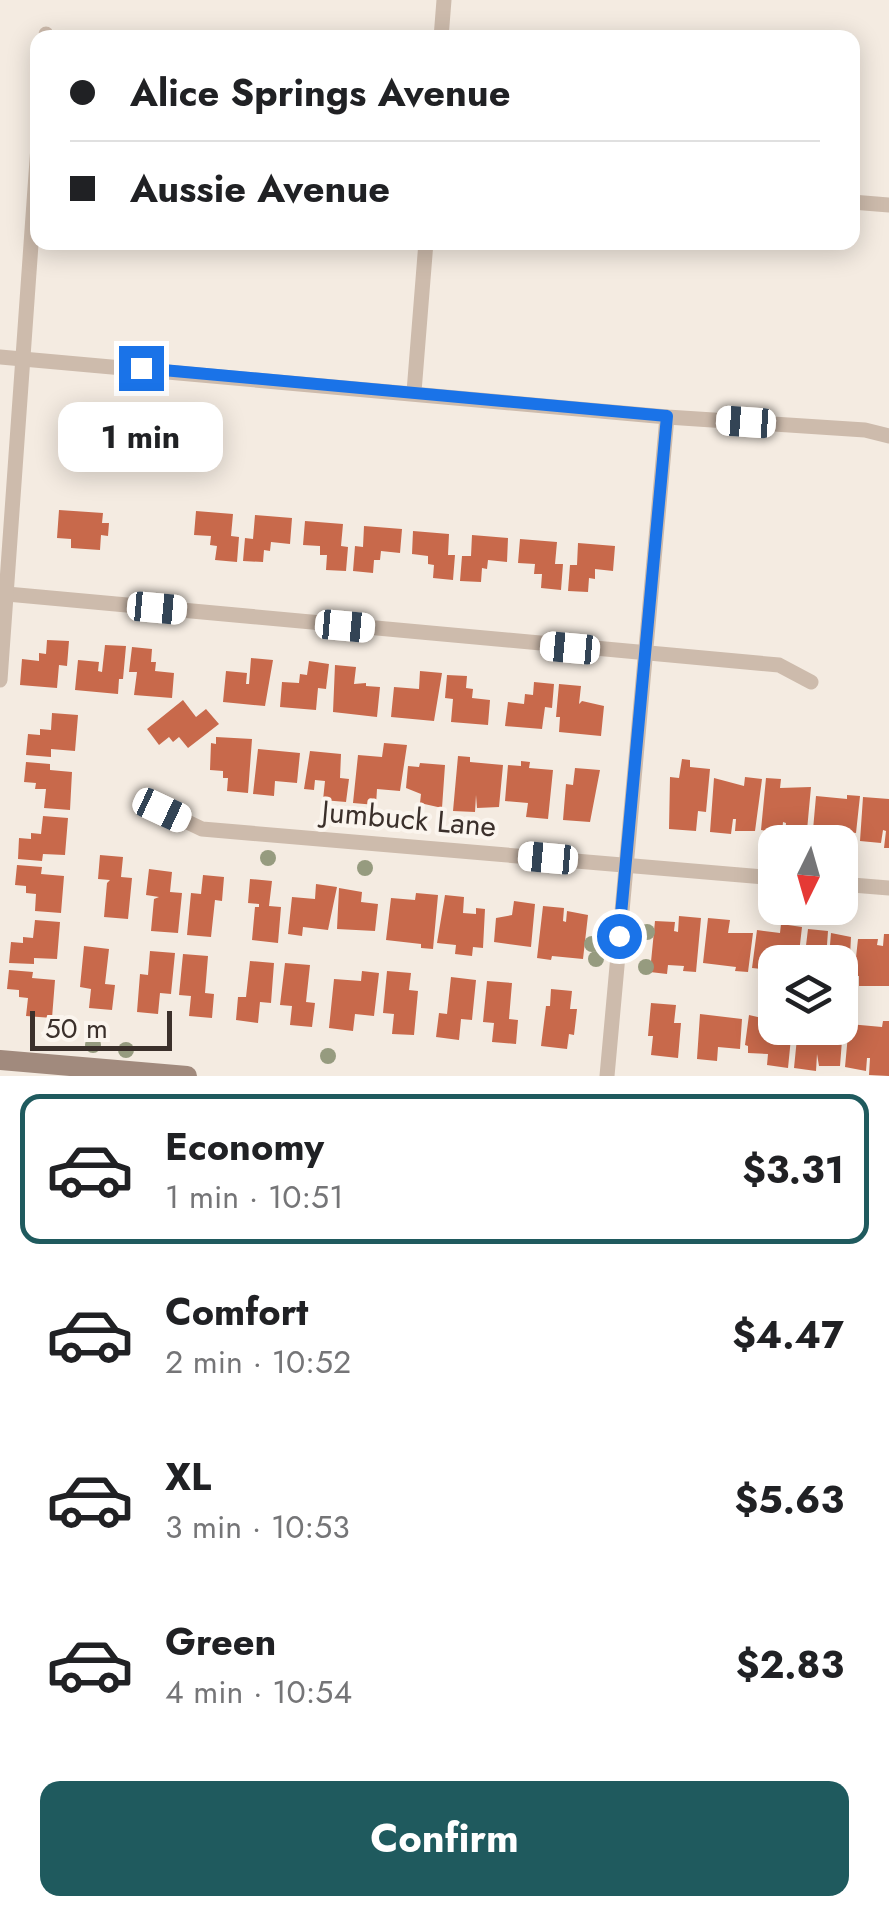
<!DOCTYPE html>
<html lang="en">
<head>
<meta charset="utf-8">
<style>
	body { margin:0; font-family:Jost,sans-serif; background:#f6f6f6; color:#202124; height:100vh; display:flex; flex-direction:column; font-size:38px; white-space:nowrap }
	* { box-sizing:border-box; margin:0 }
	p { font-size:32px; color:#757577 }
	.icon { flex:none; width:55px; height:55px; fill:none; stroke:currentColor; stroke-width:2; stroke-linecap:round; stroke-linejoin:round }
	.map { position:relative; height:1076px; overflow:hidden }
	.sheet { display:flex; flex-direction:column; background:#fff; flex:1 }
	.sheet>* { flex:none }
	.hud { position:absolute; left:30px; top:30px; width:830px; height:220px; border-radius:20px; box-shadow:0 5px 25px #0003; display:grid; align-content:center; height:220px; padding:0 40px; background:#fff }
	.needle { width:65px; rotate:185deg }
	.controls { position:absolute; left:758px; top:825px; display:grid; gap:20px }
	.controls a { display:grid; place-items:center; width:100px; height:100px; border-radius:20px; background:#fff; box-shadow:0 5px 25px #0003; font-size:50px }
	.scale { position:absolute; left:30px; bottom:25px; width:142px; box-sizing:border-box; padding-left:10px; border:5px solid #3b302b; border-top:0; font-size:28px; line-height:35px; white-space:nowrap; color:#3b302b; -webkit-text-stroke:8px #fbf5ee; paint-order:stroke }
	.end { position:absolute; width:45px; height:45px; margin:-22px; border:12px solid #1a73e8; background:#fff; box-shadow:0 0 0 5px #fff }
	.from { border-radius:50% }
	.bubble { position:absolute; height:70px; border-radius:20px; background:#fff; box-shadow:0 5px 25px #0003; font-size:32px; font-weight:700; line-height:70px; text-align:center }
	.car { position:absolute; width:30px; height:60px; margin:-30px -15px; border-radius:12px; box-shadow:0 0 8px 2px #0007; background:linear-gradient(#fff 24%,#345 0 40%,#fff 0 76%,#345 0 86%,#fff 0) }
	.hud b { display:flex; align-items:center; gap:35px; height:95px; font-size:38px }
	.hud b+b { border-top:2px solid #e0e0e0 }
	.hud i { width:25px; height:25px; background:#202124 }
	ul { padding:18px 0 0; list-style:none }
	li { display:flex; align-items:center; gap:30px; height:150px; margin:0 20px 15px; padding:0 20px; border:5px solid transparent; border-radius:20px }
	li div { flex:1 }
	li b { display:block; font-size:38px }
	li em { font-style:normal; font-weight:700 }
	li.selected { border-color:#1f5a5e }
	li>.icon { width:90px; height:90px; stroke-width:1.5 }
	.action { display:flex; gap:20px; margin-top:auto; padding:20px 40px }
	.action a { flex:1; height:115px; border-radius:20px; background:#1f5a5e; color:#fff; font-size:40px; font-weight:700; line-height:115px; text-align:center }
	.map>svg:first-child { display:block }
	.building { fill:#c8694b }
	.lines { fill:none; stroke-linecap:round; stroke-linejoin:round }
	.street { stroke:#cdbbac; stroke-width:15 }
	.secondary { stroke:#a18a7d; stroke-width:20 }
	.tree { fill:#969b7f }
	.route { stroke:#1a73e8; stroke-width:12 }
	.labels { text-anchor:middle; stroke-width:8; stroke-linejoin:round; paint-order:stroke }
	.street-label { font-size:30px; fill:#3b302b; stroke:#fbf5ee }
</style>
</head>
<body>
<div class="map">
<svg width="889" height="1076" viewBox="0 0 889 1076">
	<rect width="100%" height="100%" fill="#f4ebe1"/>
	<g class="building">
		<polygon points="59,510 103,513 102,523 109,523 108,536 101,535 100,550 71,548 71,539 57,538"/>
		<polygon points="196,511 233,514 231,536 239,537 237,562 215,560 217,546 210,545 211,536 194,535"/>
		<polygon points="255,515 292,518 290,544 271,542 270,551 264,550 263,562 243,561 245,538 253,539"/>
		<polygon points="305,521 343,524 341,546 348,547 346,571 326,570 327,555 320,555 320,546 303,545"/>
		<polygon points="364,526 402,529 400,553 381,551 380,560 374,560 373,573 353,571 355,546 363,547"/>
		<polygon points="413,531 449,534 448,555 455,555 453,580 433,578 434,565 428,564 428,556 412,554"/>
		<polygon points="472,535 508,538 507,562 488,560 487,569 482,568 481,582 460,581 462,556 471,556"/>
		<polygon points="520,539 557,542 555,564 563,564 561,590 541,588 542,574 534,574 535,564 518,563"/>
		<polygon points="578,543 615,546 613,571 595,569 595,579 589,578 588,592 568,591 570,565 577,565"/>
		<polygon points="47,640 69,641 67,666 59,665 57,688 20,685 22,659 39,661 39,653 46,654"/>
		<polygon points="105,645 126,646 123,679 119,679 118,694 75,690 78,660 99,662 98,671 102,672"/>
		<polygon points="132,647 152,649 151,662 156,662 155,671 174,673 172,698 134,695 137,672 129,672"/>
		<polygon points="251,658 273,660 265,706 223,702 226,671 247,673 246,684 249,684"/>
		<polygon points="309,661 329,664 326,689 318,688 316,710 280,707 282,682 299,683 300,674 307,675"/>
		<polygon points="335,665 356,667 354,684 366,683 366,686 380,687 377,717 333,712"/>
		<polygon points="420,671 442,673 434,721 391,717 394,687 419,689"/>
		<polygon points="447,675 467,676 466,688 473,689 472,698 490,700 488,725 451,722 453,699 445,698"/>
		<polygon points="534,682 554,684 552,708 545,707 542,729 505,726 508,702 524,704 525,694 533,695"/>
		<polygon points="559,684 581,686 579,704 582,701 604,706 601,736 559,732 560,717 556,717"/>
		<polygon points="183,700 196,717 206,709 219,724 188,748 179,737 173,742 169,737 159,745 147,729"/>
		<polygon points="52,713 78,715 75,751 51,749 51,757 26,755 28,734 40,735 40,729 51,730"/>
		<polygon points="216,737 252,739 248,793 227,791 228,778 223,778 223,771 210,770 211,743 216,744"/>
		<polygon points="384,743 407,745 400,791 377,789 376,805 353,803 358,755 382,757"/>
		<polygon points="258,749 300,753 297,783 275,781 274,796 253,794"/>
		<polygon points="310,751 341,754 340,778 349,779 346,802 323,800 325,781 315,780 314,790 304,789"/>
		<polygon points="458,756 470,757 470,762 503,765 499,807 477,808 476,795 475,812 453,811"/>
		<polygon points="682,759 690,760 690,767 710,769 706,812 698,811 696,831 669,829 670,777 679,778"/>
		<polygon points="521,761 530,762 529,768 553,770 548,819 526,817 528,803 505,801 508,765 521,766"/>
		<polygon points="26,762 50,764 50,770 72,772 70,810 44,808 46,789 35,789 36,783 24,782"/>
		<polygon points="420,763 445,765 442,808 420,803 421,794 406,788 408,766 419,767"/>
		<polygon points="575,768 600,770 590,822 563,820 566,784 573,785"/>
		<polygon points="745,777 762,779 755,831 735,831 736,819 733,819 731,834 710,832 714,778 744,786"/>
		<polygon points="766,778 781,779 780,788 811,787 806,841 785,839 786,823 783,822 782,834 761,830"/>
		<polygon points="847,795 860,796 856,833 834,830 833,842 812,841 816,796 847,799"/>
		<polygon points="863,797 889,799 889,848 884,848 886,831 883,830 881,843 860,841"/>
		<polygon points="43,816 68,818 65,855 43,854 42,861 18,859 19,838 31,839 31,833 41,834"/>
		<polygon points="100,855 123,857 121,877 132,878 128,919 104,917 107,883 110,880 98,879"/>
		<polygon points="17,865 42,867 41,874 64,876 61,913 35,911 36,894 26,893 26,886 15,885"/>
		<polygon points="149,869 172,872 170,892 182,893 178,933 151,931 154,899 159,897 146,895"/>
		<polygon points="203,875 224,877 222,901 215,900 211,937 187,935 191,893 201,894"/>
		<polygon points="250,879 272,881 269,906 281,907 278,943 252,940 255,907 259,907 259,904 248,903"/>
		<polygon points="316,884 337,887 328,930 303,927 302,936 288,934 292,897 315,899"/>
		<polygon points="339,888 362,892 361,902 378,904 375,931 337,929"/>
		<polygon points="416,893 438,895 433,949 421,948 421,944 386,940 391,898 415,900"/>
		<polygon points="445,895 464,897 463,913 476,914 476,908 485,909 483,948 473,947 472,956 455,954 456,945 437,943"/>
		<polygon points="514,901 535,904 531,947 494,942 496,918 512,915"/>
		<polygon points="543,906 564,908 563,921 566,922 567,911 588,915 583,959 552,956 551,960 537,958"/>
		<polygon points="679,916 701,918 696,972 683,971 684,966 668,965 667,974 650,972 655,921 675,922 674,931 678,932"/>
		<polygon points="708,918 730,920 728,933 753,933 748,972 735,971 736,967 703,963"/>
		<polygon points="35,920 60,922 57,959 34,958 34,964 9,963 11,942 23,943 23,937 33,938"/>
		<polygon points="781,924 802,927 798,962 775,962 775,976 771,976 771,970 752,968 757,930 780,933"/>
		<polygon points="808,929 828,931 827,945 830,945 831,933 851,937 848,994 840,994 840,962 804,962"/>
		<polygon points="884,934 889,934 889,986 859,986 859,976 854,976 858,939 878,939 877,945 883,946"/>
		<polygon points="84,946 109,949 105,984 115,985 112,1010 89,1008 91,989 80,987"/>
		<polygon points="150,951 175,953 171,994 160,993 158,1014 137,1012 140,974 148,975"/>
		<polygon points="183,954 208,956 205,993 214,994 212,1018 189,1016 191,996 179,995"/>
		<polygon points="250,961 274,963 271,1003 260,1002 258,1023 236,1020 238,997 246,997"/>
		<polygon points="285,963 310,965 306,1002 315,1003 312,1027 290,1025 292,1006 280,1005"/>
		<polygon points="9,970 33,972 32,978 55,980 52,1018 26,1016 28,998 19,997 19,990 7,989"/>
		<polygon points="362,971 379,973 374,1016 355,1014 353,1031 329,1028 334,979 361,981"/>
		<polygon points="387,971 411,973 409,990 418,991 414,1035 392,1034 394,1014 383,1013"/>
		<polygon points="451,977 476,980 472,1020 461,1019 459,1040 436,1037 439,1013 447,1014"/>
		<polygon points="487,981 512,983 509,1019 518,1020 516,1044 492,1042 494,1023 483,1022"/>
		<polygon points="551,989 572,991 570,1009 577,1009 574,1035 569,1034 567,1049 541,1046 546,1006 550,1006"/>
		<polygon points="651,1003 676,1005 674,1023 681,1023 678,1058 651,1055 653,1036 648,1036"/>
		<polygon points="700,1014 742,1019 740,1049 718,1047 717,1061 697,1059"/>
		<polygon points="749,1015 775,1021 775,1028 792,1028 788,1068 767,1065 768,1054 748,1053 748,1046 745,1045"/>
		<polygon points="840,1015 844,1015 840,1066 819,1066 817,1054 816,1071 794,1068 798,1028 840,1028"/>
		<polygon points="883,1021 889,1021 889,1076 869,1075 870,1058 867,1058 866,1071 845,1067 849,1024 882,1027"/>
	</g>
	<g class="lines">
		<g class="street">
			<polyline points="46,38 46,34"/>
			<polyline points="441,38 444,0"/>
			<polyline points="852,202 889,205"/>
			<polyline points="0,357 667,417 865,430 889,436"/>
			<polyline points="414,392 426,242"/>
			<polyline points="7,594 779,665 811,682"/>
			<polyline points="0,680 38,146"/>
			<polyline points="162,810 202,829 775,878"/>
			<polyline points="840,884 889,888"/>
			<polyline points="607,1076 667,417"/>
		</g>
		<polyline class="secondary" points="0,1060 187,1076"/>
	</g>
	<g class="tree">
		<circle cx="268" cy="858" r="8"/>
		<circle cx="365" cy="868" r="8"/>
		<circle cx="647" cy="932" r="8"/>
		<circle cx="592" cy="944" r="8"/>
		<circle cx="596" cy="959" r="8"/>
		<circle cx="646" cy="967" r="8"/>
		<circle cx="93" cy="1045" r="8"/>
		<circle cx="126" cy="1050" r="8"/>
		<circle cx="328" cy="1056" r="8"/>
	</g>
	<g class="lines">
		<polyline class="route" points="141,368 667,416 619,936"/>
	</g>
	<g class="labels">
		<g class="street-label">
			<text transform="translate(409 819) rotate(5)" y="10">Jumbuck Lane</text>
		</g>
	</g>
</svg>
<div class="controls">
<a><svg class="needle" viewBox="-14 -14 28 28"><path d="M0-13l5 13h-10z" fill="#e53935"/><path d="M0 13l5-13h-10z" fill="#757577"/></svg></a>
<a><svg class="icon" aria-label="layers" viewBox="0 0 24 24"><path d="M12 4l9 5-9 5-9-5zM3 14l9 5 9-5"/></svg></a>
</div>
<div class="scale">50 m</div>
<i class="end from" style="left:619px;top:936px"></i>
<i class="end" style="left:141px;top:368px"></i>
<div class="bubble" style="left:58px;top:402px;width:165px">1 min</div>
<i class="car" style="left:746px;top:422px;rotate:274deg"></i>
<i class="car" style="left:157px;top:608px;rotate:95deg"></i>
<i class="car" style="left:345px;top:626px;rotate:95deg"></i>
<i class="car" style="left:570px;top:648px;rotate:275deg"></i>
<i class="car" style="left:162px;top:810px;rotate:115deg"></i>
<i class="car" style="left:548px;top:858px;rotate:275deg"></i>
<div class="hud">
<b><i class="from"></i>Alice Springs Avenue</b>
<b><i></i>Aussie Avenue</b>
</div>
</div>
<section class="sheet">
<ul>
<li class="selected"><svg class="icon" aria-label="car" viewBox="0 0 24 24"><path d="M5 17H2v-5l4-1 3-4h7l3 4 3 1v5h-3M9 17h6M6 11h13"/><circle cx="7" cy="17" r="2"/><circle cx="17" cy="17" r="2"/></svg><div><b>Economy</b><p>1 min · 10:51</p></div><em>$3.31</em></li>
<li><svg class="icon" aria-label="car" viewBox="0 0 24 24"><path d="M5 17H2v-5l4-1 3-4h7l3 4 3 1v5h-3M9 17h6M6 11h13"/><circle cx="7" cy="17" r="2"/><circle cx="17" cy="17" r="2"/></svg><div><b>Comfort</b><p>2 min · 10:52</p></div><em>$4.47</em></li>
<li><svg class="icon" aria-label="car" viewBox="0 0 24 24"><path d="M5 17H2v-5l4-1 3-4h7l3 4 3 1v5h-3M9 17h6M6 11h13"/><circle cx="7" cy="17" r="2"/><circle cx="17" cy="17" r="2"/></svg><div><b>XL</b><p>3 min · 10:53</p></div><em>$5.63</em></li>
<li><svg class="icon" aria-label="car" viewBox="0 0 24 24"><path d="M5 17H2v-5l4-1 3-4h7l3 4 3 1v5h-3M9 17h6M6 11h13"/><circle cx="7" cy="17" r="2"/><circle cx="17" cy="17" r="2"/></svg><div><b>Green</b><p>4 min · 10:54</p></div><em>$2.83</em></li>
</ul>
<div class="action"><a>Confirm</a></div>
</section>
</body>
</html>
